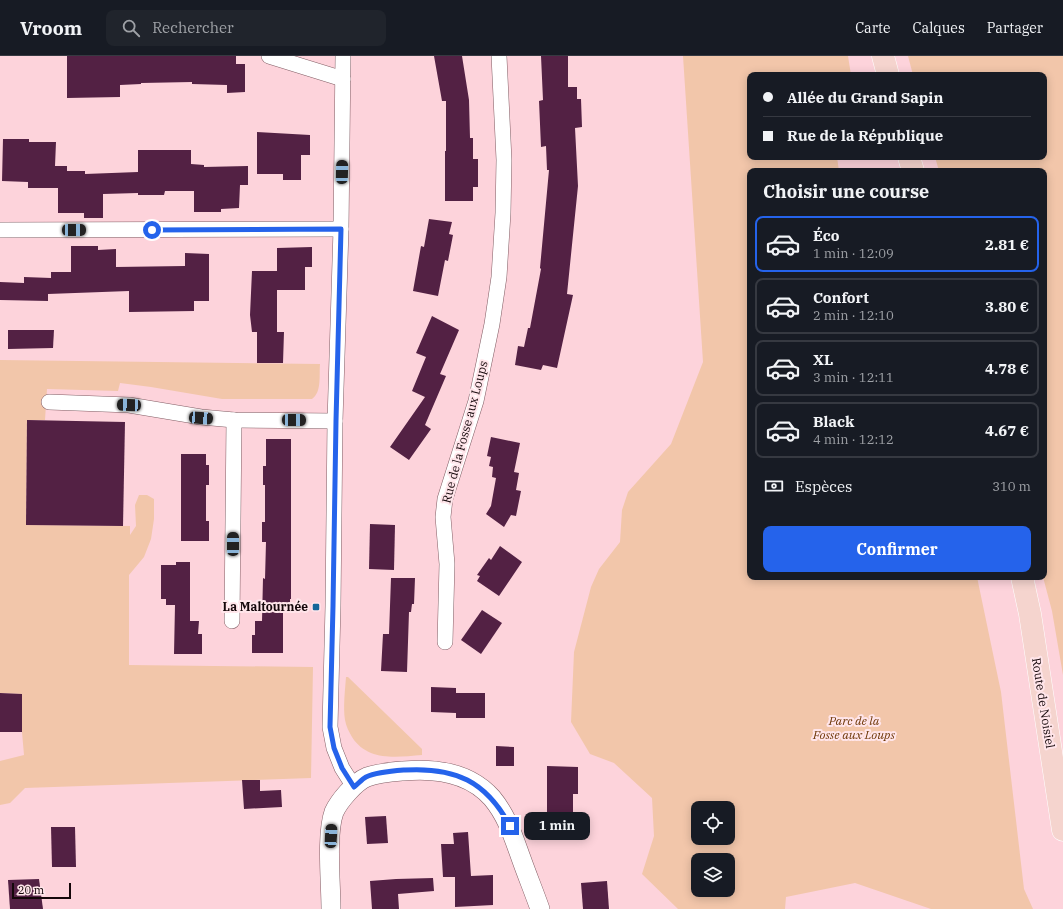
<!DOCTYPE html>
<html lang="fr">
<head>
<meta charset="utf-8">
<style>
	body { margin:0; font-family:"IBM Plex Serif",serif; background:#20242c; color:#f1f3f6; height:100vh; display:flex; flex-direction:column; font-size:15px; white-space:nowrap }
	* { box-sizing:border-box; margin:0 }
	p { font-size:13px; color:#9ea1a6 }
	.icon { flex:none; width:22px; height:22px; fill:none; stroke:currentColor; stroke-width:2; stroke-linecap:round; stroke-linejoin:round }
	.map { position:relative; flex:1; overflow:hidden }
	.side { position:absolute; left:747px; top:112px; width:300px; height:412px; display:flex; flex-direction:column; background:#171b24; border-radius:8px; box-shadow:0 2px 10px #0003 }
	.side>* { flex:none }
	.guide { position:absolute; left:747px; top:16px; width:300px; height:88px; border-radius:8px; box-shadow:0 2px 10px #0003; display:grid; align-content:center; height:88px; padding:0 16px; background:#171b24 }
	.controls { position:absolute; left:691px; top:745px; display:grid; gap:8px }
	.controls a { display:grid; place-items:center; width:44px; height:44px; border-radius:8px; background:#171b24; box-shadow:0 2px 10px #0003; font-size:20px }
	.scale { position:absolute; left:12px; bottom:10px; width:59px; box-sizing:border-box; padding-left:4px; border:2px solid #14070a; border-top:0; font-size:11px; line-height:14px; white-space:nowrap; color:#14070a; -webkit-text-stroke:3px #ffe5ea; paint-order:stroke }
	.end { position:absolute; width:18px; height:18px; margin:-9px; border:5px solid #2563eb; background:#fff; box-shadow:0 0 0 2px #fff }
	.from { border-radius:50% }
	.bubble { position:absolute; height:28px; border-radius:8px; background:#171b24; box-shadow:0 2px 10px #0003; font-size:13px; font-weight:700; line-height:28px; text-align:center }
	.car { position:absolute; width:12px; height:24px; margin:-12px -6px; border-radius:5px; box-shadow:0 0 3px 1px #0007; background:linear-gradient(#222 24%,#8ab4d8 0 40%,#222 0 76%,#8ab4d8 0 86%,#222 0) }
	.guide b { display:flex; align-items:center; gap:14px; height:38px; font-size:15px }
	.guide b+b { border-top:1px solid #363941 }
	.guide i { width:10px; height:10px; background:#f1f3f6 }
	ul { padding:0; list-style:none }
	li { display:flex; align-items:center; gap:12px; height:56px; margin:0 8px 6px; padding:0 8px; border:2px solid #363941; border-radius:8px }
	li div { flex:1 }
	li b { display:block; font-size:15px }
	li em { font-style:normal; font-weight:700 }
	li.selected { border-color:#2563eb }
	li>.icon { width:36px; height:36px; stroke-width:1.5 }
	h2 { padding:0 16px; font-size:18px; line-height:48px }
	.pay { display:flex; align-items:center; gap:10px; height:44px; padding:0 16px; font-size:15px }
	.pay p { margin-inline-start:auto }
	.primary-button { display:flex; gap:8px; margin-top:auto; padding:8px 16px }
	.primary-button a { flex:1; height:46px; border-radius:8px; background:#2563eb; color:#fff; font-size:16px; font-weight:700; line-height:46px; text-align:center }
	header { display:flex; align-items:center; gap:24px; box-sizing:border-box; height:56px; padding:0 20px; background:#171b24; border-bottom:1px solid #363941 }
	header strong { font-size:19px }
	nav { display:flex; gap:22px; margin-inline-start:auto; font-size:14px }
	.search { width:280px; height:36px; background:#20242c; display:flex; align-items:center; gap:10px; box-sizing:border-box; padding:0 14px; border-radius:8px; color:#9ea1a6; font-size:15px }
	.map>svg:first-child { display:block }
	.green { fill:#f2c6aa; fill-rule:evenodd }
	.building { fill:#532144 }
	.lines { fill:none; stroke-linecap:round; stroke-linejoin:round }
	.minor-casing { stroke:#825e65; stroke-width:16 }
	.tertiary-casing { stroke:#825e65; stroke-width:20 }
	.primary-casing { stroke:#fff; stroke-width:23 }
	.minor { stroke:#fff; stroke-width:15 }
	.tertiary { stroke:#fff; stroke-width:19 }
	.primary { stroke:#f5d4ce; stroke-width:22 }
	.route { stroke:#2563eb; stroke-width:5 }
	.poi-dot { fill:#156799; stroke:#ffe5ea; stroke-width:1.5 }
	.labels { text-anchor:middle; stroke-width:4; stroke-linejoin:round; paint-order:stroke }
	.street-label { font-size:12px; fill:#14070a; stroke:#ffe5ea }
	.poi-label { font-size:12px; font-weight:bold; fill:#14070a; stroke:#ffe5ea; text-anchor:end }
	.park-label { font-size:12px; font-style:italic; fill:#6f3808; stroke:#ffe5ea }
</style>
</head>
<body>
<header>
<strong>Vroom</strong>
<div class="search"><svg class="icon" aria-label="search" viewBox="0 0 24 24"><circle cx="10" cy="10" r="6"/><path d="M15 15l6 6"/></svg>Rechercher</div>
<nav><a>Carte</a><a>Calques</a><a>Partager</a></nav>
</header>
<div class="map">
<svg width="1063" height="853" viewBox="0 0 1063 853">
	<rect width="100%" height="100%" fill="#fdd3db"/>
	<g class="green">
		<path d="M683 0H848L851 19H750V101H837L839 115H750V521H977L1001 636 1024 833 1033 853H931L855 827 786 841 785 853H678L642 818 654 780 652 742 614 707 590 698 571 666 574 596 591 531 599 513 620 486 622 454 628 436 671 388 703 306ZM698 752H728V782H698ZM698 804H728V834H698Z"/>
		<polygon points="908,0 1063,0 1063,619 1052,555 1043,521 1044,115 939,115 935,101 1044,101 1044,19 913,19"/>
		<path d="M0 304 320 308C319 319 322 336 312 343H222L151 331 120 327 118 335 47 333 45 364H27L26 469 130 470V479L136 470 135 449 139 439H147L154 443V463L151 483 144 501 129 519V609L313 611 311 722 25 732 10 747 0 749V705L24 699 22 676V638L0 637Z"/>
		<path d="M346 621H348L422 693V699C397 701 368 706 352 681 349 676 346 670 345 664 343 651 345 635 346 621Z"/>
	</g>
	<g class="building">
		<polygon points="67,0 236,0 236,8 245,8 245,36 227,37 227,29 192,28 192,26 141,27 141,28 120,29 120,41 67,42"/>
		<polygon points="434,0 462,0 469,44 470,82 473,82 473,103 478,103 478,131 473,131 473,145 445,145 445,95 446,95 446,45 442,45"/>
		<polygon points="541,0 568,0 568,31 577,31 577,43 581,43 582,71 575,72 578,130 567,238 573,239 557,312 543,309 541,314 515,309 518,290 524,291 528,272 530,272 541,213 540,212 549,114 547,114 546,90 541,91 539,45 543,44"/>
		<polygon points="257,76 310,79 310,99 301,99 301,124 283,124 283,118 257,118"/>
		<polygon points="3,83 29,83 29,86 56,86 55,110 67,110 67,115 85,115 85,118 138,116 138,94 191,94 191,108 204,109 204,111 248,110 248,129 240,129 239,152 221,153 221,156 194,156 194,135 165,135 164,139 138,139 138,137 103,138 103,162 84,162 84,157 58,157 58,132 28,132 28,126 2,125"/>
		<polygon points="429,163 452,166 449,178 453,179 448,205 445,204 438,240 413,235 421,190 424,191"/>
		<polygon points="71,190 98,190 98,194 116,193 116,211 185,210 185,197 209,198 209,245 194,245 194,255 129,256 129,235 48,238 48,245 0,244 0,226 24,227 24,221 51,222 51,216 71,216"/>
		<polygon points="312,191 312,211 305,211 305,234 277,234 277,276 284,276 283,307 257,307 257,276 252,276 250,259 252,215 277,215 277,192"/>
		<polygon points="432,260 459,274 440,318 446,320 425,369 431,373 409,404 390,391 425,341 412,335 426,301 416,297"/>
		<polygon points="8,274 54,274 53,292 8,293"/>
		<polygon points="27,364 125,366 123,470 26,469"/>
		<polygon points="491,381 520,387 514,416 519,417 516,434 521,435 516,460 511,459 504,471 486,458 491,450 496,422 492,421 493,411 489,410 491,401 487,400"/>
		<polygon points="266,383 291,383 291,543 290,543 290,549 283,549 283,597 252,597 252,579 255,579 255,565 262,565 263,522 265,523 266,486 262,486 262,466 265,466 265,429 263,429 263,410 266,410"/>
		<polygon points="181,398 206,398 206,409 209,409 209,429 206,429 206,465 209,465 209,485 181,485"/>
		<polygon points="370,468 395,469 394,514 369,513"/>
		<polygon points="500,490 522,506 499,540 477,525 480,520 477,519 489,502 491,504"/>
		<polygon points="176,506 190,506 190,565 199,565 198,578 202,578 202,598 174,598 175,549 166,549 166,543 161,543 161,509 176,509"/>
		<polygon points="391,522 415,522 414,548 412,548 411,556 409,556 407,616 381,615 383,578 389,578"/>
		<polygon points="482,554 502,567 481,598 461,584"/>
		<polygon points="431,631 456,632 456,637 485,637 485,662 456,662 456,657 431,656"/>
		<polygon points="0,637 22,638 22,676 0,676"/>
		<polygon points="496,690 514,691 514,710 496,710"/>
		<polygon points="547,710 578,711 578,738 573,738 573,775 547,776"/>
		<polygon points="242,724 260,724 260,735 281,734 282,751 244,753"/>
		<polygon points="386,760 388,787 367,788 365,761"/>
		<polygon points="51,771 75,771 76,811 52,811"/>
		<polygon points="468,776 471,820 493,819 493,849 455,851 455,821 443,821 441,788 454,788 453,777"/>
		<polygon points="433,822 434,835 398,838 399,853 372,853 370,825 396,823"/>
		<polygon points="39,823 43,853 10,853 8,824"/>
		<polygon points="607,825 609,853 583,853 581,827"/>
	</g>
	<g class="lines">
		<g class="minor-casing">
			<g id="minor">
				<polyline points="269,0 343,23"/>
				<polyline points="343,0 341,173 335,365 333,550 330,671 334,692 342,712 354,731"/>
				<polyline points="0,174 341,173"/>
				<polyline points="49,346 129,349 201,361 234,364 335,365"/>
				<polyline points="232,565 234,364"/>
				<polyline points="445,586 447,508 443,461 445,443 476,345 492,268 499,221 503,157 504,104 499,0"/>
			</g>
		</g>
		<g class="tertiary-casing">
			<path id="tertiary" d="M331 853C331 828 326 778 334 756 339 745 355 726 367 721 378 717 391 716 403 715 435 712 469 716 492 742 507 760 513 780 521 802 527 819 534 836 540 853"/>
		</g>
		<g class="primary-casing">
			<g id="primary">
				<polyline points="883,0 888,19"/>
				<polyline points="909,101 913,115"/>
				<polyline points="1022,521 1030,558 1063,774"/>
			</g>
		</g>
		<use href="#minor" class="minor"/>
		<use href="#tertiary" class="tertiary"/>
		<use href="#primary" class="primary"/>
	</g>
	<g class="lines">
		<path class="route" d="M152 174 341 173 336 365 333 550 330 671 334 692 342 712 354 731C358 728 362 723 366 721 377 716 392 715 405 714 455 711 486 725 510 770"/>
	</g>
	<rect class="poi-dot" x="312" y="547" width="8" height="8" rx="2"/>
	<g class="labels">
		<g class="street-label">
			<text transform="translate(465 376) rotate(-75)" y="4">Rue de la Fosse aux Loups</text>
			<text transform="translate(1043 647) rotate(81)" y="4">Route de Noisiel</text>
		</g>
		<g class="poi-label">
			<text x="308" y="555">La Maltournée</text>
		</g>
		<g class="park-label">
			<text x="854" y="669">Parc de la<tspan x="854" dy="14">Fosse aux Loups</tspan></text>
		</g>
	</g>
</svg>
<div class="controls">
<a><svg class="icon" aria-label="locate" viewBox="0 0 24 24"><circle cx="12" cy="12" r="6"/><path d="M12 2v4M12 18v4M2 12h4M18 12h4"/></svg></a>
<a><svg class="icon" aria-label="layers" viewBox="0 0 24 24"><path d="M12 4l9 5-9 5-9-5zM3 14l9 5 9-5"/></svg></a>
</div>
<div class="scale">20 m</div>
<i class="end from" style="left:152px;top:174px"></i>
<i class="end" style="left:510px;top:770px"></i>
<div class="bubble" style="left:524px;top:756px;width:66px">1 min</div>
<i class="car" style="left:342px;top:116px;rotate:1deg"></i>
<i class="car" style="left:74px;top:174px;rotate:90deg"></i>
<i class="car" style="left:129px;top:349px;rotate:272deg"></i>
<i class="car" style="left:201px;top:362px;rotate:94deg"></i>
<i class="car" style="left:294px;top:364px;rotate:91deg"></i>
<i class="car" style="left:233px;top:488px;rotate:0deg"></i>
<i class="car" style="left:331px;top:780px;rotate:3deg"></i>
<div class="guide">
<b><i class="from"></i>Allée du Grand Sapin</b>
<b><i></i>Rue de la République</b>
</div>
<section class="side">
<h2>Choisir une course</h2>
<ul>
<li class="selected"><svg class="icon" aria-label="car" viewBox="0 0 24 24"><path d="M5 17H2v-5l4-1 3-4h7l3 4 3 1v5h-3M9 17h6M6 11h13"/><circle cx="7" cy="17" r="2"/><circle cx="17" cy="17" r="2"/></svg><div><b>Éco</b><p>1 min · 12:09</p></div><em>2.81 €</em></li>
<li><svg class="icon" aria-label="car" viewBox="0 0 24 24"><path d="M5 17H2v-5l4-1 3-4h7l3 4 3 1v5h-3M9 17h6M6 11h13"/><circle cx="7" cy="17" r="2"/><circle cx="17" cy="17" r="2"/></svg><div><b>Confort</b><p>2 min · 12:10</p></div><em>3.80 €</em></li>
<li><svg class="icon" aria-label="car" viewBox="0 0 24 24"><path d="M5 17H2v-5l4-1 3-4h7l3 4 3 1v5h-3M9 17h6M6 11h13"/><circle cx="7" cy="17" r="2"/><circle cx="17" cy="17" r="2"/></svg><div><b>XL</b><p>3 min · 12:11</p></div><em>4.78 €</em></li>
<li><svg class="icon" aria-label="car" viewBox="0 0 24 24"><path d="M5 17H2v-5l4-1 3-4h7l3 4 3 1v5h-3M9 17h6M6 11h13"/><circle cx="7" cy="17" r="2"/><circle cx="17" cy="17" r="2"/></svg><div><b>Black</b><p>4 min · 12:12</p></div><em>4.67 €</em></li>
</ul>
<div class="pay"><svg class="icon" aria-label="cash" viewBox="0 0 24 24"><path d="M3 7h18v10H3z"/><circle cx="12" cy="12" r="2"/></svg>Espèces<p>310 m</p></div>
<div class="primary-button"><a>Confirmer</a></div>
</section>
</div>
</body>
</html>
